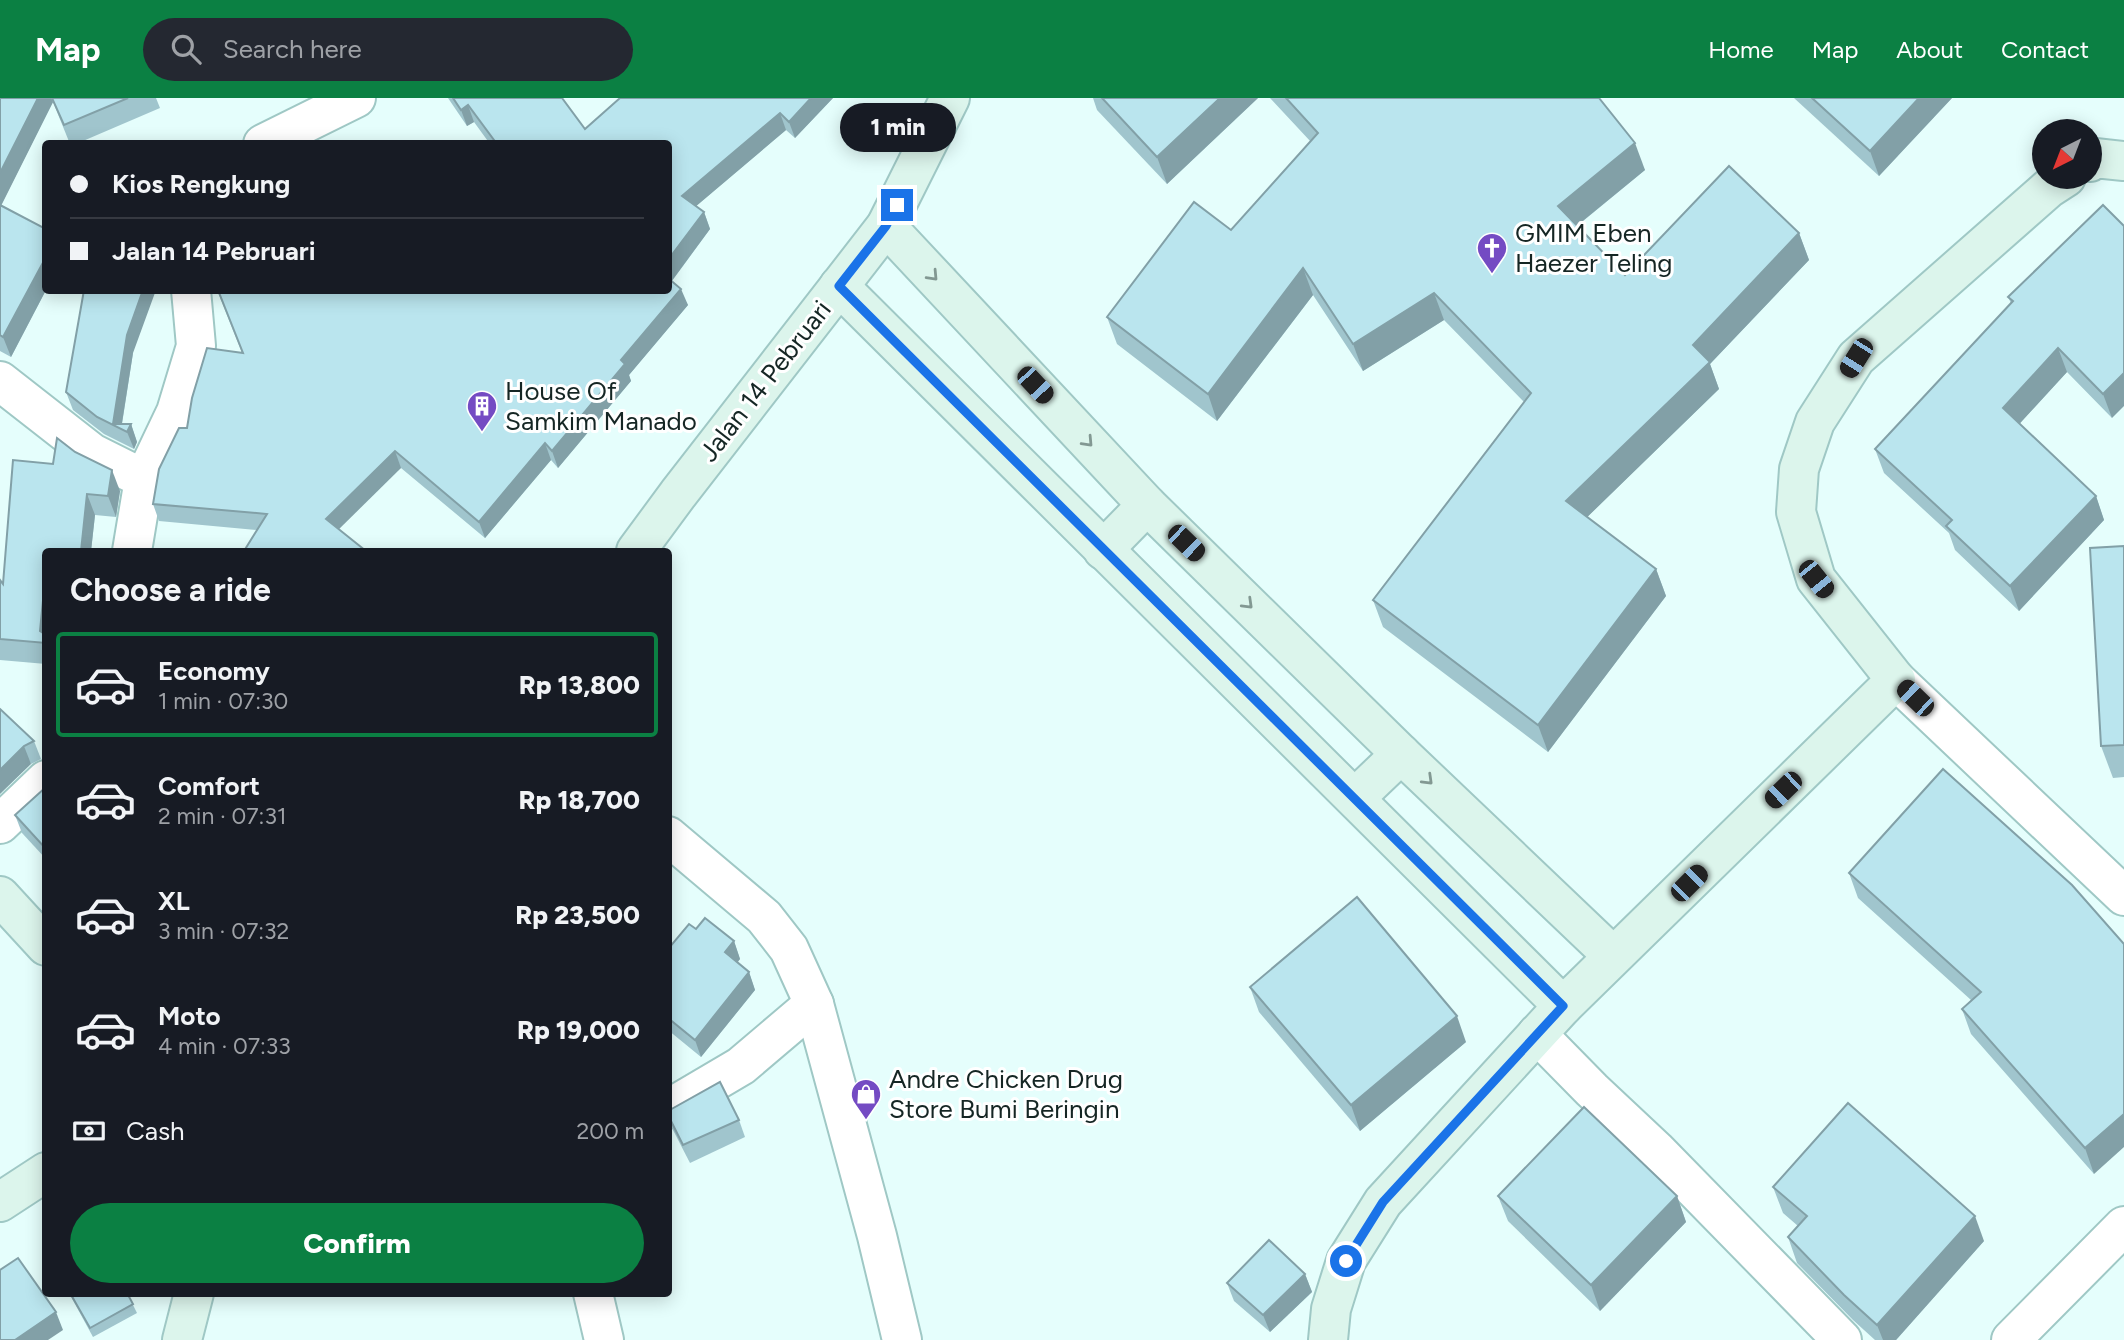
<!DOCTYPE html>
<html lang="en">
<head>
<meta charset="utf-8">
<style>
	body { margin:0; font-family:Figtree,sans-serif; background:#242831; color:#f1f3f6; height:100vh; display:flex; flex-direction:column; font-size:26px; white-space:nowrap }
	* { box-sizing:border-box; margin:0 }
	p { font-size:23px; color:#9ea1a6 }
	.icon { flex:none; width:38px; height:38px; fill:none; stroke:currentColor; stroke-width:2; stroke-linecap:round; stroke-linejoin:round }
	.map { position:relative; flex:1; overflow:hidden }
	.drawer { position:absolute; left:42px; top:450px; width:630px; height:749px; display:flex; flex-direction:column; background:#171b24; border-radius:7px; box-shadow:0 4px 18px #0003 }
	.drawer>* { flex:none }
	.guide { position:absolute; left:42px; top:42px; width:630px; height:154px; border-radius:7px; box-shadow:0 4px 18px #0003; display:grid; align-content:center; height:154px; padding:0 28px; background:#171b24 }
	.needle { width:46px; rotate:222deg }
	.fabs { position:absolute; left:2032px; top:21px; display:grid; gap:14px }
	.fabs a { display:grid; place-items:center; width:70px; height:70px; border-radius:50%; background:#171b24; box-shadow:0 4px 18px #0003; font-size:35px }
	.end { position:absolute; width:32px; height:32px; margin:-16px; border:9px solid #1a73e8; background:#fff; box-shadow:0 0 0 4px #fff }
	.from { border-radius:50% }
	.bubble { position:absolute; height:49px; border-radius:24px; background:#171b24; box-shadow:0 4px 18px #0003; font-size:23px; font-weight:800; line-height:49px; text-align:center }
	.car { position:absolute; width:21px; height:42px; margin:-21px -10px; border-radius:9px; box-shadow:0 0 5px 2px #0007; background:linear-gradient(#222 24%,#8ab4d8 0 40%,#222 0 76%,#8ab4d8 0 86%,#222 0) }
	.guide b { display:flex; align-items:center; gap:24px; height:66px; font-size:26px }
	.guide b+b { border-top:2px solid #363941 }
	.guide i { width:18px; height:18px; background:#f1f3f6 }
	ul { padding:0; list-style:none }
	li { display:flex; align-items:center; gap:21px; height:105px; margin:0 14px 10px; padding:0 14px; border:4px solid transparent; border-radius:7px }
	li div { flex:1 }
	li b { display:block; font-size:26px }
	li em { font-style:normal; font-weight:800 }
	li.active { border-color:#0b8043 }
	li>.icon { width:63px; height:63px; stroke-width:1.5 }
	h2 { padding:0 28px; font-size:32px; line-height:84px }
	.pay { display:flex; align-items:center; gap:18px; height:77px; padding:0 28px; font-size:26px }
	.pay p { margin-inline-start:auto }
	.primary-button { display:flex; gap:14px; margin-top:auto; padding:14px 28px }
	.primary-button a { flex:1; height:80px; border-radius:42px; background:#0b8043; color:#fff; font-size:28px; font-weight:800; line-height:80px; text-align:center }
	header { display:flex; align-items:center; gap:42px; box-sizing:border-box; height:98px; padding:0 35px; background:#0b8043; color:#fff }
	header strong { font-size:33px }
	nav { display:flex; gap:38px; margin-inline-start:auto; font-size:24px }
	.search { width:490px; height:63px; background:#242831; display:flex; align-items:center; gap:18px; box-sizing:border-box; padding:0 24px; border-radius:38px; color:#9ea1a6; font-size:26px }
	.map>svg:first-child { display:block }
	.lines { fill:none; stroke-linecap:round; stroke-linejoin:round }
	.street-casing { stroke:#9fc8c5; stroke-width:42 }
	.secondary-casing { stroke:#9fc8c5; stroke-width:42 }
	.street { stroke:#fff; stroke-width:38 }
	.secondary { stroke:#dcf5ec; stroke-width:38 }
	.wall { fill:#a0c5cd }
	.shaded-wall { fill:#82a0a7 }
	.building { fill:#bae5ee; stroke:#82a0a7; stroke-width:2 }
	.oneway { stroke:#829892 }
	.route { stroke:#1a73e8; stroke-width:9 }
	.labels { text-anchor:middle; stroke-width:6; stroke-linejoin:round; paint-order:stroke }
	.poi-label { font-size:26px; fill:#152624; stroke:#fff; text-anchor:start }
	.street-label { font-size:26px; fill:#152624; stroke:#fff }
</style>
</head>
<body>
<header>
<strong>Map</strong>
<div class="search"><svg class="icon" aria-label="search" viewBox="0 0 24 24"><circle cx="10" cy="10" r="6"/><path d="M15 15l6 6"/></svg>Search here</div>
<nav><a>Home</a><a>Map</a><a>About</a><a>Contact</a></nav>
</header>
<div class="map">
<svg width="2124" height="1242" viewBox="0 0 2124 1242">
	<rect width="100%" height="100%" fill="#e5fefc"/>
	<g class="lines">
		<g class="street-casing">
			<g id="street">
				<polyline points="263,46 356,0"/>
				<polyline points="0,283 92,355 144,381"/>
				<polyline points="132,453 144,381 176,314 196,248 191,192"/>
				<polyline points="1896,582 2124,798"/>
				<polyline points="0,726 46,682"/>
				<polyline points="668,738 764,819 789,851 814,906 877,1138 902,1242"/>
				<polyline points="1537,936 1592,992 1656,1052 1842,1242"/>
				<polyline points="668,1011 741,968 814,906"/>
				<polyline points="593,1195 604,1242"/>
				<polyline points="2011,1242 2124,1128"/>
			</g>
		</g>
		<g class="secondary-casing">
			<g id="secondary">
				<polyline points="2090,64 2095,60 2124,63"/>
				<polyline points="886,128 1147,407 1401,656 1613,858"/>
				<polyline points="839,188 1563,908"/>
				<polyline points="1103,452 1147,407"/>
				<polyline points="636,453 678,396 886,128 950,0"/>
				<polyline points="1355,700 1401,656"/>
				<polyline points="0,798 46,848"/>
				<polyline points="0,1104 46,1074"/>
				<polyline points="182,1242 194,1195"/>
				<polyline points="1328,1242 1331,1211 1346,1163 1383,1104 1563,908 1896,582 1816,481 1796,414 1799,371 1815,324 1856,260 2049,90 2066,79"/>
			</g>
		</g>
		<use href="#street" class="street"/>
		<use href="#secondary" class="secondary"/>
	</g>
	<g class="wall">
		<polygon points="0,0 156,0 160,10 76,46 70,46 53,4 1,107 46,131 46,192 11,259 0,253"/>
		<polygon points="448,0 562,0 585,31 620,0 833,0 795,40 786,32 696,108 704,114 710,131 672,183 688,207 629,277 631,283 558,370 551,362 485,440 401,370 257,432 159,423 153,406 187,330 242,255 217,192 668,192 668,46 490,46 474,24 467,28"/>
		<polygon points="1093,0 1258,0 1167,86 1097,12"/>
		<polygon points="1270,0 1599,0 1645,72 1577,128 1625,177 1799,135 1809,162 1710,266 1719,291 1587,419 1656,471 1666,498 1548,654 1383,529 1373,502 1524,304 1444,222 1363,273 1313,197 1217,323 1117,246 1107,219 1231,132 1311,44"/>
		<polygon points="1794,0 1952,0 1879,78"/>
		<polygon points="2103,107 2112,320 2067,274 2019,326 2096,398 2104,422 2019,513 1955,452 1949,435 1884,375 1875,351 2011,205 2008,199"/>
		<polygon points="133,255 122,326 131,326 137,344 134,351 104,336 73,312 66,294"/>
		<polygon points="13,362 120,393 116,419 95,417 91,453 46,453 46,566 0,562 0,482 3,486"/>
		<polygon points="2124,448 2124,679 2113,680 2101,648"/>
		<polygon points="0,611 34,643 41,661 31,666"/>
		<polygon points="46,689 46,761 22,735 15,717"/>
		<polygon points="1849,775 2072,787 2094,1076 1971,936 1962,911 1971,902 1858,800"/>
		<polygon points="696,831 734,843 740,861 737,865 749,874 755,892 701,959 668,932 668,851"/>
		<polygon points="1250,889 1466,944 1360,1033 1259,914"/>
		<polygon points="668,1018 739,1022 745,1039 690,1065 673,1032"/>
		<polygon points="1773,1089 1984,1143 1896,1242 1875,1242 1853,1222 1797,1165 1788,1139 1798,1128 1783,1115"/>
		<polygon points="1498,1098 1677,1098 1686,1124 1600,1213 1508,1123"/>
		<polygon points="1305,1176 1312,1194 1270,1234 1234,1203 1227,1185"/>
		<polygon points="69,1195 127,1195 137,1215 93,1239"/>
	</g>
	<g class="shaded-wall">
		<polygon points="38,0 51,0 53,4 0,110 0,75"/>
		<polygon points="811,0 833,0 795,40 789,24"/>
		<polygon points="1220,0 1258,0 1167,86 1157,59"/>
		<polygon points="1919,0 1952,0 1879,78 1870,53"/>
		<polygon points="468,7 474,24 467,28 461,12"/>
		<polygon points="780,15 786,32 688,115 682,98"/>
		<polygon points="1635,45 1645,72 1568,135 1558,108"/>
		<polygon points="704,114 710,131 668,188 668,162"/>
		<polygon points="1799,135 1809,162 1710,266 1719,291 1576,430 1566,403 1693,247"/>
		<polygon points="46,159 46,192 11,259 3,239"/>
		<polygon points="1303,170 1313,197 1217,323 1208,296"/>
		<polygon points="681,191 688,207 629,277 631,283 558,370 552,353 621,262"/>
		<polygon points="143,192 156,192 133,255 121,331 113,326 127,237"/>
		<polygon points="1434,195 1444,222 1363,273 1353,246"/>
		<polygon points="2058,250 2067,274 2012,334 2003,310"/>
		<polygon points="2124,275 2124,308 2112,320 2103,296"/>
		<polygon points="131,326 137,344 134,351 127,334"/>
		<polygon points="545,345 551,362 485,440 479,424"/>
		<polygon points="395,353 401,370 332,438 326,421"/>
		<polygon points="112,372 120,393 116,419 108,398"/>
		<polygon points="87,396 95,417 91,453 81,453"/>
		<polygon points="2096,398 2104,422 2019,513 2010,488"/>
		<polygon points="1656,471 1666,498 1548,654 1538,627"/>
		<polygon points="45,472 46,545 40,533"/>
		<polygon points="24,648 31,666 0,696 0,672"/>
		<polygon points="734,843 740,861 731,872 725,854"/>
		<polygon points="749,874 755,892 701,959 695,942"/>
		<polygon points="1457,918 1466,944 1360,1033 1351,1007"/>
		<polygon points="2124,1016 2124,1049 2094,1076 2085,1050"/>
		<polygon points="1677,1098 1686,1124 1600,1213 1591,1187"/>
		<polygon points="1975,1118 1984,1143 1896,1242 1883,1242 1877,1227"/>
		<polygon points="1305,1176 1312,1194 1270,1234 1263,1217"/>
		<polygon points="56,1214 63,1232 48,1242 15,1242"/>
	</g>
	<g class="building">
		<polygon points="0,0 38,0 0,75"/>
		<polygon points="52,0 128,0 64,27"/>
		<polygon points="453,0 562,0 585,31 620,0 811,0 789,24 780,15 682,98 704,114 668,162 668,46 497,46 468,7 461,12"/>
		<polygon points="1102,0 1220,0 1157,59"/>
		<polygon points="1286,0 1599,0 1635,45 1558,108 1625,177 1729,68 1799,135 1693,247 1710,264 1566,403 1656,471 1538,627 1373,502 1531,295 1434,195 1353,246 1303,170 1208,296 1107,219 1194,104 1231,132 1318,35"/>
		<polygon points="1812,0 1919,0 1870,53"/>
		<polygon points="0,107 46,131 46,159 3,239 0,237"/>
		<polygon points="2103,107 2124,128 2124,275 2103,296 2058,250 2003,310 2096,398 2010,488 1946,428 1952,422 1875,351 2013,203 2008,199"/>
		<polygon points="668,180 681,191 621,262 625,266 552,353 545,345 479,424 395,353 326,421 366,453 244,453 267,416 153,406 159,371 179,330 187,330 192,300 207,250 243,255 218,192 668,192"/>
		<polygon points="84,192 143,192 127,237 113,326 131,326 127,334 97,319 66,294"/>
		<polygon points="57,340 75,354 112,372 108,398 87,396 81,453 46,453 46,472 40,533 46,537 46,545 0,541 0,482 3,486 13,362 53,366"/>
		<polygon points="2124,448 2124,647 2101,648 2090,450"/>
		<polygon points="0,611 34,643 24,648 0,672"/>
		<polygon points="1943,671 2072,787 2124,846 2124,1016 2085,1050 1962,911 1981,894 1849,775"/>
		<polygon points="46,689 46,751 15,717"/>
		<polygon points="1357,799 1457,918 1351,1007 1250,889"/>
		<polygon points="705,820 734,843 725,854 749,874 695,942 668,920 668,851 689,826 696,831"/>
		<polygon points="720,984 739,1022 683,1047 668,1017 668,1013"/>
		<polygon points="1848,1005 1975,1118 1877,1227 1844,1197 1788,1139 1807,1118 1773,1089"/>
		<polygon points="1584,1009 1677,1098 1591,1187 1498,1098"/>
		<polygon points="1269,1142 1305,1176 1263,1217 1227,1185"/>
		<polygon points="18,1160 56,1214 15,1242 0,1242 0,1172"/>
		<polygon points="70,1195 127,1195 133,1206 90,1230"/>
	</g>
	<defs><path id="oneway-chevron" d="M-2-3.5L2.5 0L-2 3.5" fill="none" stroke-width="1.6" stroke-linecap="round" stroke-linejoin="round" transform="scale(1.75)"/></defs>
	<g class="oneway">
		<use href="#oneway-chevron" transform="translate(933 178) rotate(47)"/>
		<use href="#oneway-chevron" transform="translate(1088 344) rotate(47)"/>
		<use href="#oneway-chevron" transform="translate(1248 506) rotate(44)"/>
		<use href="#oneway-chevron" transform="translate(1428 682) rotate(44)"/>
	</g>
	<g class="lines">
		<polyline class="route" points="897,107 886,128 839,188 1563,908 1383,1104 1346,1163"/>
	</g>
	<defs>
		<g id="church-pin" transform="scale(1.575)"><path d="M0 17L-7.5 6A9.5 9.5 0 1 1 7.5 6Z" fill="#744bc3" stroke="#fff"/><path d="M-1.2-6h2.4v3.5h3.3v2.4h-3.3V6h-2.4V-.1h-3.3v-2.4h3.3Z" fill="#fff"/></g>
		<g id="building-pin" transform="scale(1.575)"><path d="M0 17L-7.5 6A9.5 9.5 0 1 1 7.5 6Z" fill="#744bc3" stroke="#fff"/><path d="M-4-6H4V6H1V3H-1V6H-4ZM-2.5-4.3h1.7v1.8h-1.7ZM.8-4.3h1.7v1.8H.8ZM-2.5-1h1.7V.8h-1.7ZM.8-1h1.7V.8H.8Z" fill="#fff"/></g>
		<g id="shop-pin" transform="scale(1.575)"><path d="M0 17L-7.5 6A9.5 9.5 0 1 1 7.5 6Z" fill="#744bc3" stroke="#fff"/><path d="M-5-2.5h2.3a2.7 3.5 0 0 1 5.4 0H5L5.5 6h-11ZM-1.5-2.5h3a1.5 2.3 0 0 0-3 0Z" fill="#fff"/></g>
	</defs>
	<g fill-rule="evenodd">
		<use href="#church-pin" x="1492" y="150"/>
		<use href="#building-pin" x="482" y="308"/>
		<use href="#shop-pin" x="866" y="996"/>
	</g>
	<g class="labels">
		<g class="poi-label">
			<text x="1515" y="144">GMIM Eben<tspan x="1515" dy="30">Haezer Teling</tspan></text>
			<text x="505" y="302">House Of<tspan x="505" dy="30">Samkim Manado</tspan></text>
			<text x="889" y="990">Andre Chicken Drug<tspan x="889" dy="30">Store Bumi Beringin</tspan></text>
		</g>
		<g class="street-label">
			<text transform="translate(765 283) rotate(-52)" y="9">Jalan 14 Pebruari</text>
		</g>
	</g>
</svg>
<div class="fabs">
<a><svg class="needle" viewBox="-14 -14 28 28"><path d="M0-13l5 13h-10z" fill="#e53935"/><path d="M0 13l5-13h-10z" fill="#9ea1a6"/></svg></a>
</div>
<i class="end from" style="left:1346px;top:1163px"></i>
<i class="end" style="left:897px;top:107px"></i>
<div class="bubble" style="left:840px;top:5px;width:116px">1 min</div>
<i class="car" style="left:1856px;top:260px;rotate:212deg"></i>
<i class="car" style="left:1035px;top:287px;rotate:137deg"></i>
<i class="car" style="left:1186px;top:445px;rotate:134deg"></i>
<i class="car" style="left:1816px;top:481px;rotate:141deg"></i>
<i class="car" style="left:1915px;top:600px;rotate:314deg"></i>
<i class="car" style="left:1783px;top:692px;rotate:226deg"></i>
<i class="car" style="left:1689px;top:785px;rotate:45deg"></i>
<div class="guide">
<b><i class="from"></i>Kios Rengkung</b>
<b><i></i>Jalan 14 Pebruari</b>
</div>
<section class="drawer">
<h2>Choose a ride</h2>
<ul>
<li class="active"><svg class="icon" aria-label="car" viewBox="0 0 24 24"><path d="M5 17H2v-5l4-1 3-4h7l3 4 3 1v5h-3M9 17h6M6 11h13"/><circle cx="7" cy="17" r="2"/><circle cx="17" cy="17" r="2"/></svg><div><b>Economy</b><p>1 min · 07:30</p></div><em>Rp 13,800</em></li>
<li><svg class="icon" aria-label="car" viewBox="0 0 24 24"><path d="M5 17H2v-5l4-1 3-4h7l3 4 3 1v5h-3M9 17h6M6 11h13"/><circle cx="7" cy="17" r="2"/><circle cx="17" cy="17" r="2"/></svg><div><b>Comfort</b><p>2 min · 07:31</p></div><em>Rp 18,700</em></li>
<li><svg class="icon" aria-label="car" viewBox="0 0 24 24"><path d="M5 17H2v-5l4-1 3-4h7l3 4 3 1v5h-3M9 17h6M6 11h13"/><circle cx="7" cy="17" r="2"/><circle cx="17" cy="17" r="2"/></svg><div><b>XL</b><p>3 min · 07:32</p></div><em>Rp 23,500</em></li>
<li><svg class="icon" aria-label="car" viewBox="0 0 24 24"><path d="M5 17H2v-5l4-1 3-4h7l3 4 3 1v5h-3M9 17h6M6 11h13"/><circle cx="7" cy="17" r="2"/><circle cx="17" cy="17" r="2"/></svg><div><b>Moto</b><p>4 min · 07:33</p></div><em>Rp 19,000</em></li>
</ul>
<div class="pay"><svg class="icon" aria-label="cash" viewBox="0 0 24 24"><path d="M3 7h18v10H3z"/><circle cx="12" cy="12" r="2"/></svg>Cash<p>200 m</p></div>
<div class="primary-button"><a>Confirm</a></div>
</section>
</div>
</body>
</html>
